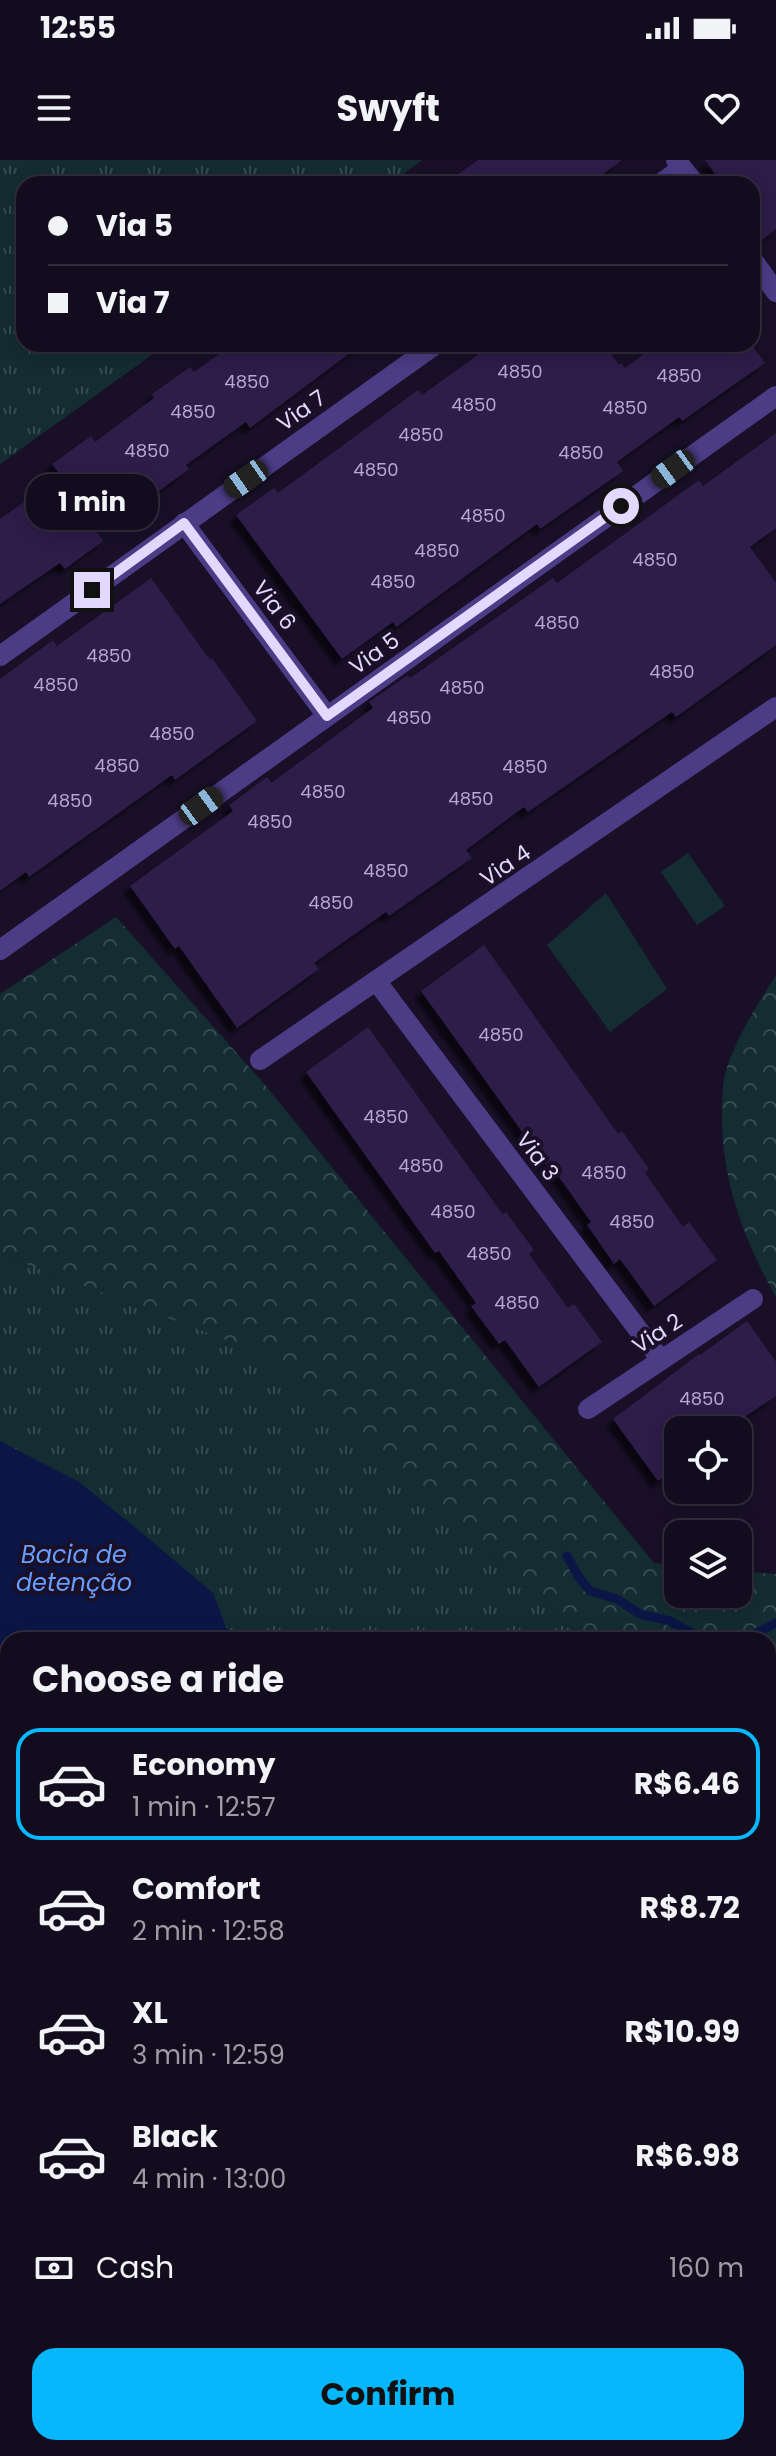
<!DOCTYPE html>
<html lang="en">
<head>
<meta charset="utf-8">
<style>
	body { margin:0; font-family:Poppins,sans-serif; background:#201a2b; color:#f1f3f6; height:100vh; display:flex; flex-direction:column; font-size:30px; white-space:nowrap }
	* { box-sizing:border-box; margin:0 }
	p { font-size:26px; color:#9d9ba4 }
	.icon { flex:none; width:44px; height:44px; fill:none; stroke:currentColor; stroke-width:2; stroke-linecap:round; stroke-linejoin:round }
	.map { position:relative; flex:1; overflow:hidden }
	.sheet { position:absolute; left:0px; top:1472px; width:776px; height:824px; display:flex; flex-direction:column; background:#130c1e; border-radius:24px 24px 0 0; box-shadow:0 4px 20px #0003,0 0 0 2px #322c3c }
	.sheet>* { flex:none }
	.guide { position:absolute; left:16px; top:16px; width:744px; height:176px; border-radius:24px; box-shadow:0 4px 20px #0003,0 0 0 2px #322c3c; display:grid; align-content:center; height:176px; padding:0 32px; background:#130c1e }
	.controls { position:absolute; left:664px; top:1256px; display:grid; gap:16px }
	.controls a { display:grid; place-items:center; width:88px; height:88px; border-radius:16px; background:#130c1e; box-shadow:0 4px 20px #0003,0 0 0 2px #322c3c; font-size:40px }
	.end { position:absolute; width:36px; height:36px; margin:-18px; border:10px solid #e3d8fe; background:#111; box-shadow:0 0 0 4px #111 }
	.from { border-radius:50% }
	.bubble { position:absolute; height:56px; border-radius:24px; background:#130c1e; box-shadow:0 4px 20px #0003,0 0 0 2px #322c3c; font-size:26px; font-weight:700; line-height:56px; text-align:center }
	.car { position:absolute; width:24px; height:48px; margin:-24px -12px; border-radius:10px; box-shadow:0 0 6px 2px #0007; background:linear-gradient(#222 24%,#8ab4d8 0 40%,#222 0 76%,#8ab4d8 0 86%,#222 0) }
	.guide b { display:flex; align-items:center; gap:28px; height:76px; font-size:30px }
	.guide b+b { border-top:2px solid #322c3c }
	.guide i { width:20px; height:20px; background:#f1f3f6 }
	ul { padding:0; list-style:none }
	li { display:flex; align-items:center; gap:24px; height:112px; margin:0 16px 12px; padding:0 16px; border:4px solid transparent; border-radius:24px }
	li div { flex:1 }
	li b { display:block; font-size:30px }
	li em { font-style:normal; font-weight:700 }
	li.selected { border-color:#07b7fb }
	li>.icon { width:72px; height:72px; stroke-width:1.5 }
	h2 { padding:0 32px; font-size:36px; line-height:96px }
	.pay { display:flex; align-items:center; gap:20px; height:88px; padding:0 32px; font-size:30px }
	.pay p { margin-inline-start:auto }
	.primary-button { display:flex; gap:16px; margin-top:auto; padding:16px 32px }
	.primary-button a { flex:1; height:92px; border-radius:24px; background:#07b7fb; color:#111; font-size:32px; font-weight:700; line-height:92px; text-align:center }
	.status { display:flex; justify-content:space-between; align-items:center; height:56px; padding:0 40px; background:#130c1e; direction:ltr }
	.status svg { height:22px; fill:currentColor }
	header { display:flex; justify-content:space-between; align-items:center; height:104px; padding:0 32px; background:#130c1e; font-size:36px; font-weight:700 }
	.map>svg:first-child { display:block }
	.grass { fill:url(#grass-tufts) }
	.forest { fill:url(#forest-crowns) }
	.park { fill:#132d32 }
	.water { fill:#0b1646 }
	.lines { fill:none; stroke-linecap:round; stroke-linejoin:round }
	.stream { stroke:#0b1646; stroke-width:9 }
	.river { stroke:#0b1646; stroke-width:52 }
	.building { fill:#2d1d49; filter:url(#shadow) }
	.street { stroke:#4c3c86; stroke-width:20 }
	.route { stroke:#e3d8fe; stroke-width:10 }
	.labels { text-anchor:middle; stroke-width:8; stroke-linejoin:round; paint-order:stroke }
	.number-label { font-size:18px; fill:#b6a9d1 }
	.street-label { font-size:22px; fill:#e3d8fe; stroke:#191028 }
	.water-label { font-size:24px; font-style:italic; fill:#689dfd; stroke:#191028 }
</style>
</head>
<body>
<div class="status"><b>12:55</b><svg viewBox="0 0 49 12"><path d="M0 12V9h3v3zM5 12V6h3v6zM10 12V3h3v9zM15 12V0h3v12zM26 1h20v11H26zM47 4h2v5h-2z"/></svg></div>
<header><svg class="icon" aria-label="menu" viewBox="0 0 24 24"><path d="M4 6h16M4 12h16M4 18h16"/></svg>Swyft<svg class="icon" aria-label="heart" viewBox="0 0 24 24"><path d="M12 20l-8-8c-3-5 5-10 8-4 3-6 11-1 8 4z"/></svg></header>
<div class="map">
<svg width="776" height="2296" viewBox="0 0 776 2296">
	<defs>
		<pattern id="grass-tufts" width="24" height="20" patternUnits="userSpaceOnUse" patternTransform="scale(2)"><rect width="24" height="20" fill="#132d32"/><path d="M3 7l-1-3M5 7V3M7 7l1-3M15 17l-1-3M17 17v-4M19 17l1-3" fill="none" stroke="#354b51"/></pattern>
		<pattern id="forest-crowns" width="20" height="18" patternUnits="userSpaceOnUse" patternTransform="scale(2)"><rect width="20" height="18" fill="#132d32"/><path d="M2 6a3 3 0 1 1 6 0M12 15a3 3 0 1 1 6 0" fill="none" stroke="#354b51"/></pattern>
		<filter id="shadow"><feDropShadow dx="-7" dy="7" stdDeviation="2" flood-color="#0009"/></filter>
	</defs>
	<rect width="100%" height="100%" fill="#191028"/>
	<g class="grass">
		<polygon points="0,0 422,0 389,24 24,24 24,184 167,184 0,304"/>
		<polygon points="0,1094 271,1196 579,1474 590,1480 8,1480 0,1610"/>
		<polygon points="776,1530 776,2009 768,2005 768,1533"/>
	</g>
	<g class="forest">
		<polygon points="116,757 265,925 654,1403 678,1405 678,1434 738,1434 738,1411 776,1414 776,1530 768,1533 768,1480 590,1480 579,1474 271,1197 0,1094 0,834"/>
		<path d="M776 815V1137C744 1081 722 1021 722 956 722 941 722 922 727 907 738 875 758 843 776 815Z"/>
		<polygon points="0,1609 8,1614 8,2288 768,2288 768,1999 776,2003 776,2296 0,2296"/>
	</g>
	<g class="park">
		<polygon points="688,693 725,746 697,765 661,712"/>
		<polygon points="606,733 667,829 610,872 547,785"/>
	</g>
	<polygon class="water" points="0,1281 79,1322 137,1369 213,1433 226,1467 236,1480 8,1480 8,1614 0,1610"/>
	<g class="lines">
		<g class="stream">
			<polyline points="567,1396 578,1416 590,1431 617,1439 640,1454 670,1461 692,1473 697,1480"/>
			<polyline points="742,1480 776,1463"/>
			<polyline points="0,1616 1,1611"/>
		</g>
		<g class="river">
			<polyline points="0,1610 8,1614"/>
			<polyline points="768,2005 776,2009"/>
		</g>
	</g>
	<g class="building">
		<polygon points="478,0 622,0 589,24 444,24"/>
		<polygon points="705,0 776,0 776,69 762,80 752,66 752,24 722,24"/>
		<polygon points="233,184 362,184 250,268 246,262 186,305 189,309 151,337 147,331 94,369 103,381 65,409 60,403 0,444 0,359 61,316 52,304 91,276 95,282 154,238 152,234 190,207 194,212"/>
		<polygon points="493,184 604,184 619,205 621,203 625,208 657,184 751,184 765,203 682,261 679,257 617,302 623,311 540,369 537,364 396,467 393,462 342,499 236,355 274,328 278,333 418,230 422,235"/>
		<polygon points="776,273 776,368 750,387 776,423 776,485 676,557 672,552 528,652 524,647 466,690 472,698 389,756 386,752 314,803 319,809 237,868 179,786 175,789 130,726 233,651 229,645 267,617 271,623 373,548 369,542 408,515 410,518 553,418 557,423 699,320 703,326"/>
		<polygon points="151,418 210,500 212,498 257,561 175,620 172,615 29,717 26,712 0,731 0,519 53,480 57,486"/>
		<polygon points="484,785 618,974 622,971 649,1009 645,1013 683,1067 689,1062 717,1100 654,1146 620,1099 614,1104 587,1065 591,1062 554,1010 551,1012 421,831"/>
		<polygon points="368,867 503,1055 506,1052 534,1090 529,1094 568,1148 574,1144 602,1182 539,1227 505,1180 499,1184 471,1146 476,1143 439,1091 435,1093 306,912"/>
		<polygon points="747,1161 776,1202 776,1236 725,1270 678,1270 678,1307 658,1321 613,1259 699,1194 700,1195"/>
	</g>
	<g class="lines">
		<g class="street">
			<polyline points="676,0 695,24"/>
			<polyline points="660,24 682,8"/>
			<polyline points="752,99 776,132"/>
			<polyline points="184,363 327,556"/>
			<polyline points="0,496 436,184"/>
			<polyline points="0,790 776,236"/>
			<polyline points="377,822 661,1200"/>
			<polyline points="260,900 776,547"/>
			<polyline points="588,1249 753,1139"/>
		</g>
	</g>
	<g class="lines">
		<polyline class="route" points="92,430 184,363 327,556 621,346"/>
	</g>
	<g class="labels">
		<g class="number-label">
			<text x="520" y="218">4850</text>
			<text x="679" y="222">4850</text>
			<text x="247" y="228">4850</text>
			<text x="474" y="251">4850</text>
			<text x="625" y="254">4850</text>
			<text x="193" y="258">4850</text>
			<text x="421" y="281">4850</text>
			<text x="147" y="297">4850</text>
			<text x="581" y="299">4850</text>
			<text x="376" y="316">4850</text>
			<text x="483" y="362">4850</text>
			<text x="437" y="397">4850</text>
			<text x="655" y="406">4850</text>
			<text x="393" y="428">4850</text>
			<text x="557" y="469">4850</text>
			<text x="109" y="502">4850</text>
			<text x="672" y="518">4850</text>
			<text x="56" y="531">4850</text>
			<text x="462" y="534">4850</text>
			<text x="409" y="564">4850</text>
			<text x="172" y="580">4850</text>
			<text x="117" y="612">4850</text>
			<text x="525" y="613">4850</text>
			<text x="323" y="638">4850</text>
			<text x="471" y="645">4850</text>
			<text x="70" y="647">4850</text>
			<text x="270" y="668">4850</text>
			<text x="386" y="717">4850</text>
			<text x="331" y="749">4850</text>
			<text x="501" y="881">4850</text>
			<text x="386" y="963">4850</text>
			<text x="421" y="1012">4850</text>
			<text x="604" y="1019">4850</text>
			<text x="453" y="1058">4850</text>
			<text x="632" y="1068">4850</text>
			<text x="489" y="1100">4850</text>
			<text x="517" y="1149">4850</text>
			<text x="702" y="1245">4850</text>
		</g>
		<g class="street-label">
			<text transform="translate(301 250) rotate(-35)" y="8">Via 7</text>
			<text transform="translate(275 445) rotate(53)" y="8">Via 6</text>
			<text transform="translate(374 493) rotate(-35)" y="8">Via 5</text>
			<text transform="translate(505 705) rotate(-34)" y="8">Via 4</text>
			<text transform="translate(538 996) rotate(53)" y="8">Via 3</text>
			<text transform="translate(657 1173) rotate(-33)" y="8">Via 2</text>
		</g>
		<g class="water-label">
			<text x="74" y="1403">Bacia de<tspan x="74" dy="28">detenção</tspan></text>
		</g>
	</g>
</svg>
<div class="controls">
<a><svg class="icon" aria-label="locate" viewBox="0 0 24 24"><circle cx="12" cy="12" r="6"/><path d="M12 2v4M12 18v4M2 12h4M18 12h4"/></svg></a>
<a><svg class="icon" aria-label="layers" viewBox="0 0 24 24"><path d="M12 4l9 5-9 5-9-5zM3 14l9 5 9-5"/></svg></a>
</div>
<i class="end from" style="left:621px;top:346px"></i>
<i class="end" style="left:92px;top:430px"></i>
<div class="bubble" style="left:26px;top:314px;width:132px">1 min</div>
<i class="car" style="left:673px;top:309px;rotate:234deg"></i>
<i class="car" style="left:246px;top:319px;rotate:235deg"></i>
<i class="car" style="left:201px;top:646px;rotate:54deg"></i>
<div class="guide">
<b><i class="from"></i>Via 5</b>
<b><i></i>Via 7</b>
</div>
<section class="sheet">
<h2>Choose a ride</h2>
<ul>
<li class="selected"><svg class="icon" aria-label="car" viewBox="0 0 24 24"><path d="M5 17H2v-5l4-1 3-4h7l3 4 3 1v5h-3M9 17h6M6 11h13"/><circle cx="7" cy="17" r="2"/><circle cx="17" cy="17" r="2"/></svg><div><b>Economy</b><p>1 min · 12:57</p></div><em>R$6.46</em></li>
<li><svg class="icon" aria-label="car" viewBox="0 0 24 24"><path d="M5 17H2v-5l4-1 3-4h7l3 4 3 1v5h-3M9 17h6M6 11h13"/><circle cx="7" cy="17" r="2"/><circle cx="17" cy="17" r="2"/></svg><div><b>Comfort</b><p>2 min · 12:58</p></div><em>R$8.72</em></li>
<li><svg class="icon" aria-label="car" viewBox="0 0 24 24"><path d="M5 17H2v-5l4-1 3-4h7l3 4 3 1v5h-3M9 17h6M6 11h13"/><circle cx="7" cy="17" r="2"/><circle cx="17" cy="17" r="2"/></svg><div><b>XL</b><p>3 min · 12:59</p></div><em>R$10.99</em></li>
<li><svg class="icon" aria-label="car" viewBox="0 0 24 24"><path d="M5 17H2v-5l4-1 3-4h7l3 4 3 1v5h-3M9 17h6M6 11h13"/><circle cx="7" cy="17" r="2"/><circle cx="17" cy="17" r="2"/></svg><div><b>Black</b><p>4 min · 13:00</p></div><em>R$6.98</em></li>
</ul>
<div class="pay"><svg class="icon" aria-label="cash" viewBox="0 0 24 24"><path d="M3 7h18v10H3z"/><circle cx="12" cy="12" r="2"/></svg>Cash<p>160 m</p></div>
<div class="primary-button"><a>Confirm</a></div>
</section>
</div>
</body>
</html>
